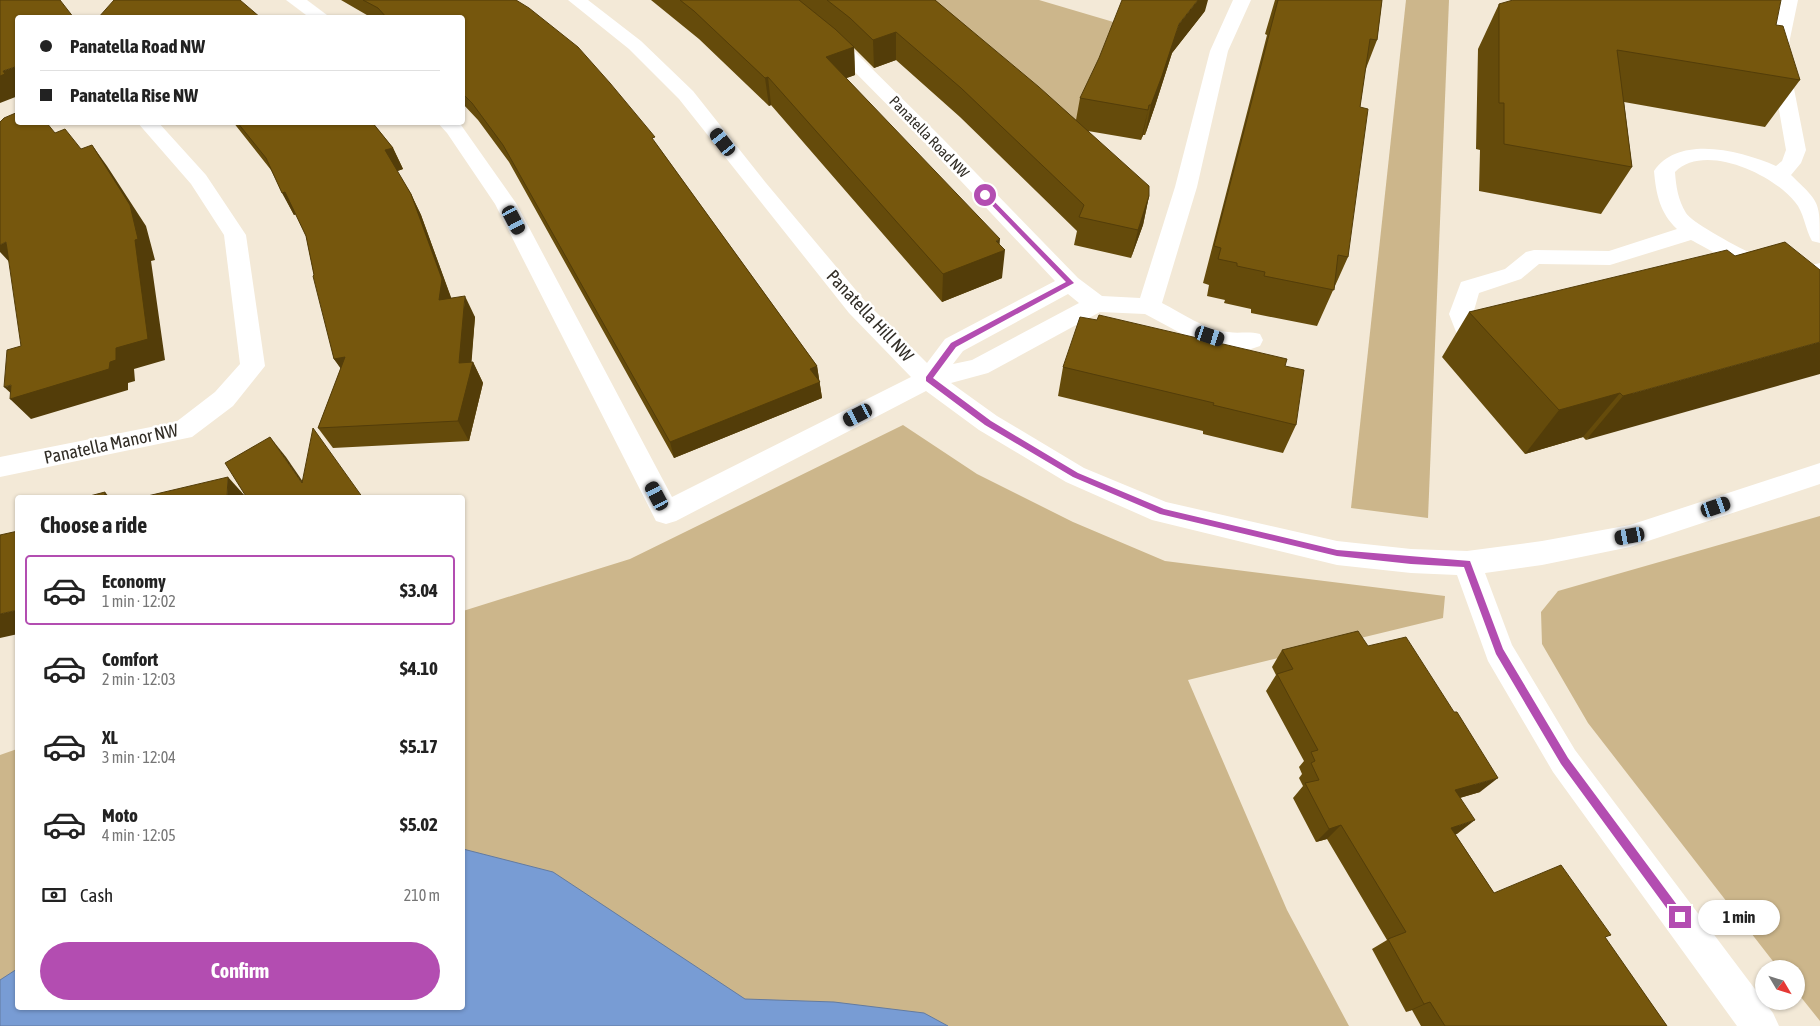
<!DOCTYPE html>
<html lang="en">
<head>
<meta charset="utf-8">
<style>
	body { margin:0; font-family:"Asap Condensed",sans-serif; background:#f6f6f6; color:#222; height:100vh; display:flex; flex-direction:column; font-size:19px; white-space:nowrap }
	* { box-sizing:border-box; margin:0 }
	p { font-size:16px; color:#767676 }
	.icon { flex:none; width:28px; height:28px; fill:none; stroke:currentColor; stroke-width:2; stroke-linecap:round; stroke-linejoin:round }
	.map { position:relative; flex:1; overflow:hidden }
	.side { position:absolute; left:15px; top:495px; width:450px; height:515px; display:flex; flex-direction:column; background:#fff; border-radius:5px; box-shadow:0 1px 4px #0004 }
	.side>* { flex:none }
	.guide { position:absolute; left:15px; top:15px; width:450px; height:110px; border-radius:5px; box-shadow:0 1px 4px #0004; display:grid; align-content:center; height:110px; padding:0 25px; background:#fff }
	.needle { width:32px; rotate:128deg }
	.buttons { position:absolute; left:1755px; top:960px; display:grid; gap:10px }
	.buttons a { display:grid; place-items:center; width:50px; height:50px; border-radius:50%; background:#fff; box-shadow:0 1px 4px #0004; font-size:25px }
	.end { position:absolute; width:22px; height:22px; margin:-11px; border:6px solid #b34db1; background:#fff; box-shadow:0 0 0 2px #fff }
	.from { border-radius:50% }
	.bubble { position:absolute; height:35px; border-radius:18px; background:#fff; box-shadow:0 1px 4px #0004; font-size:16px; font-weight:700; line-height:35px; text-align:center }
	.car { position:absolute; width:15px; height:30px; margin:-15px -8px; border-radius:6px; box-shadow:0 0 4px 1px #0007; background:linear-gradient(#222 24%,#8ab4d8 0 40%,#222 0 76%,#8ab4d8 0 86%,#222 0) }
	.guide b { display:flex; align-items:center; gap:18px; height:48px; font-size:19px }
	.guide b+b { border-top:1px solid #e0e0e0 }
	.guide i { width:12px; height:12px; background:#222 }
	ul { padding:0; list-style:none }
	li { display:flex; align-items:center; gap:15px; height:70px; margin:0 10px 8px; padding:0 15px; border:2px solid transparent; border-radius:5px }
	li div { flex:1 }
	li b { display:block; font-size:19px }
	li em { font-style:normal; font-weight:700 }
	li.selected { border-color:#b34db1 }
	li>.icon { width:45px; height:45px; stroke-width:1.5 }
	h2 { padding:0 25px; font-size:22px; line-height:60px }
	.pay { display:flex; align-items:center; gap:12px; height:55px; padding:0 25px; font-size:19px }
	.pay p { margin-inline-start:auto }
	.action { display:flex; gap:10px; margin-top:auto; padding:10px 25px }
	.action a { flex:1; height:58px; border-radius:30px; background:#b34db1; color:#fff; font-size:20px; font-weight:700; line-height:58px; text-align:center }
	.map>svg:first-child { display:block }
	.green { fill:#ccb68b }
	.water { fill:#789cd4; stroke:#637ba0 }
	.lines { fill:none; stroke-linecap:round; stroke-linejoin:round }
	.minor { fill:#fff; fill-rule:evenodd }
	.wall { fill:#654b0b }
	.shaded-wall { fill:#533d09 }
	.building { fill:#76570d; stroke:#533d09 }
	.route { fill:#b34db1 }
	.labels { text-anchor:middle; stroke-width:5; stroke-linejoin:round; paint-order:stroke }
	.far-street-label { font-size:15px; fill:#312d26; stroke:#fff }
	.street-label { font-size:18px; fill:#312d26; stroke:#fff }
</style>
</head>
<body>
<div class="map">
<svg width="1820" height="1026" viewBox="0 0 1820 1026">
	<rect width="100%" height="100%" fill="#f3e9d7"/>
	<g class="green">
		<polygon points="916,0 1039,0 1127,26 1078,127"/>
		<polygon points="1406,0 1449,0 1428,518 1351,508"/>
		<polygon points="903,425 977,474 1073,522 1165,561 1445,596 1443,618 1188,680 1287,910 1349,1026 0,1026 0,755 17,749 18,1008 462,1008 463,611 630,559"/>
		<polygon points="1820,516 1820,1021 1796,991 1796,969 1779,969 1588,723 1542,644 1541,612 1558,591"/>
	</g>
	<polygon class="water" points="463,849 553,872 745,999 834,1002 924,1013 948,1026 0,1026 0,980 17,969 18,1008 462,1008"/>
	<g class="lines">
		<g class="minor">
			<polygon points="286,0 307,0 331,18 310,18"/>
			<path d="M568 0H588L641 41 693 91 766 183 865 301 927 363 945 339 1055 281 928 146 838 55 771 0H791L850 47 942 138 1078 278 1102 296 1140 298 1175 187 1210 51 1233 0H1251L1228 51 1197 187 1162 303C1182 313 1205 330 1228 332 1239 334 1248 331 1260 334L1263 340 1260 346 1251 349 1226 350 1186 336 1145 314 1100 312 988 373 951 383 997 416 1084 468 1166 502 1337 541 1411 549 1467 551 1542 541 1630 525 1820 463V484L1630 547 1542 565 1485 573 1512 645 1575 750 1773 1013 1779 1026H1737L1553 772 1488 661 1457 575 1411 573 1337 565 1152 520 1066 482 979 430 926 391 676 521 666 524 656 521 495 204 447 133 437 122H459L461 125 516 203 672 497 911 377 849 313 679 99 629 49ZM1068 294 1079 303 972 360 953 364 963 351Z"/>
			<path d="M1780 0H1798L1787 53 1806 150 1801 163 1791 175C1820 203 1820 201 1820 243L1812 241C1805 229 1804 212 1795 202 1773 174 1704 142 1675 172 1676 186 1678 200 1686 213 1694 226 1774 267 1790 269 1799 270 1811 265 1820 263V279C1810 280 1800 284 1790 284 1772 285 1710 250 1691 240L1610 265 1539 264 1521 279 1479 293 1473 314 1480 336 1476 342 1468 344 1460 342 1449 314 1461 282 1505 269 1526 252 1534 250 1609 251 1677 229C1660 213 1656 194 1654 171 1679 134 1742 151 1776 166L1782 161 1786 150 1769 53Z"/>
			<polygon points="137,122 158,122 206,175 246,235 265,366 233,406 192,437 0,477 0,457 176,422 215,392 240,364 224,235 191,184"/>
		</g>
	</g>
	<g class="wall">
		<polygon points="341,0 516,0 657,145 817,366 822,398 674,458 509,162 478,120 462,103 462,18 372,18"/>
		<polygon points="651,0 935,0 1076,120 1080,98 1205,11 1172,53 1155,106 1145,135 1143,135 1141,140 1088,131 1149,196 1143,225 1131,258 1074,245 1077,231 960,117 896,60 874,68 854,48 855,75 846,78 1000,245 1002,278 942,302 771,105 769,106 699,39"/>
		<polygon points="1275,0 1382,0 1377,40 1365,71 1360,107 1348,257 1317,326 1251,313 1251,309 1224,303 1225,300 1207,296 1209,285 1203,283 1267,35 1265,34"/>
		<polygon points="1499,4 1776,25 1800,80 1765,127 1624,102 1632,167 1601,214 1479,191 1480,150 1476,149 1478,49"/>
		<polygon points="233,122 372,122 393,148 403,169 397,171 411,194 421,215 451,298 475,317 471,362 473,362 483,383 469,441 333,448 318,428 341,368 334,359 314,275 306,236 296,214 294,215 271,170"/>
		<polygon points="1785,242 1586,440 1583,437 1525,454 1442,357 1469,312 1735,256"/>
		<polygon points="1285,366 1296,425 1283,453 1203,434 1203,431 1058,396 1063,367"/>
		<polygon points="1368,646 1480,792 1460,798 1457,834 1455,834 1494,893 1605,938 1667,1026 1421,1026 1412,1010 1406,1012 1372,949 1387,940 1327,839 1316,842 1293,798 1303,786 1299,778 1302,774 1299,767 1304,761 1266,691 1276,675 1272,667 1282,650"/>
	</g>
	<g class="shaded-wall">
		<polygon points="1198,0 1208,0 1205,11 1172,53 1155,106 1145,135 1151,105 1179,24"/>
		<polygon points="896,32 896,60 874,68 873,40"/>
		<polygon points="854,47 855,75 828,85 826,57"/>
		<polygon points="18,66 18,96 0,103 0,76 3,71"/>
		<polygon points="768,77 771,105 769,106 765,78"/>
		<polygon points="1149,105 1143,135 1141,140 1148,110"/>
		<polygon points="92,145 107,166 146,226 155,260 151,261 165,360 134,369 135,381 128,383 128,390 31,419 10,399 15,397 4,387 110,362 116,348 135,240"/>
		<polygon points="393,148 403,169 395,172 385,150"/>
		<polygon points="285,192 298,213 294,215 282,193"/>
		<polygon points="411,194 421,215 452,300 439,300"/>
		<polygon points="1149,196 1143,225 1131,258 1138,230"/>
		<polygon points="1000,239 999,252 1005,250 1002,278 942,302 943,274 996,241"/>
		<polygon points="6,242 14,267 0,252 0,245"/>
		<polygon points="465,296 475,317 471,369 473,362 483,383 469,441 458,421 459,363"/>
		<polygon points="1820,342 1820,374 1586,440 1623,396"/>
		<polygon points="345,357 348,379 334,359"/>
		<polygon points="817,366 822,398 674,458 670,442 810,369"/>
		<polygon points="1620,393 1583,437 1525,454 1559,410"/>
		<polygon points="270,437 286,457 314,498 302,483"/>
		<polygon points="228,477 246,497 246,498 227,498"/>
		<polygon points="105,492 110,498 104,498"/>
		<polygon points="18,610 18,634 0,638 0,614"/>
		<polygon points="1498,778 1480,792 1438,804 1455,790"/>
		<polygon points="1475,820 1457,834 1434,841 1451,828"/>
		<polygon points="1341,825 1327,839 1316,842 1329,829"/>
		<polygon points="1430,1002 1412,1010 1406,1012 1424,1004"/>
	</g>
	<g class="building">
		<polygon points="0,0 60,0 74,18 18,18 18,66 3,71 5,74 0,76"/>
		<polygon points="114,0 240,0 261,18 98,18"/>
		<polygon points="363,0 516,0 529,8 578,47 610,83 655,137 652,138 817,366 810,369 820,382 670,442 503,145 472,103 462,93 462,18 387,18 378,8"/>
		<polygon points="680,0 799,0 835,29 854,47 826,57 1000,239 996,241 1005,250 943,274 768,77 765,78 694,11"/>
		<polygon points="827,0 935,0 1039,87 1149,186 1149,196 1138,230 1079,217 1084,205 961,88 896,32 873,40 850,18"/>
		<polygon points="1122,0 1198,0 1179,24 1162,76 1151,105 1149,105 1148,110 1080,98 1099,58"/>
		<polygon points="1278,0 1382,0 1377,40 1370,39 1360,107 1368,109 1348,257 1338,255 1334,290 1264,276 1265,272 1237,266 1237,263 1218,259 1221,248 1214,246"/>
		<polygon points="1513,0 1781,0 1776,25 1783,26 1800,80 1617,50 1632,167 1504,144 1504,103 1499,103 1499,4"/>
		<polygon points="18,112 18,122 46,122 55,133 65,129 81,149 92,145 130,205 138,239 135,240 148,339 116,348 116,360 110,362 109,369 10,399 11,385 4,387 7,350 21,346 6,242 0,245 0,122 4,118"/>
		<polygon points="237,122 372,122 393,148 385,150 411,194 442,279 439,300 465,296 459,363 473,362 458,421 318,428 345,357 334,359 313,276 314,275 306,236 285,192 282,193 266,158"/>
		<polygon points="1785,242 1820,270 1820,342 1623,396 1620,393 1559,410 1469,312 1727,250 1735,256"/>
		<polygon points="1099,315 1287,359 1285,366 1304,370 1296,425 1213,405 1214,403 1063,367 1080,317 1097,320"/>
		<polygon points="313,428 363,498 247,498 225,463 270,437 302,483"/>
		<polygon points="228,477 227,498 139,498"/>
		<polygon points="105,492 104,498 82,498"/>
		<polygon points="18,531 18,610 0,614 0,535"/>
		<polygon points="1358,631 1368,646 1406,637 1454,712 1457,712 1498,778 1455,790 1475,820 1451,828 1494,893 1561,865 1611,935 1605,937 1667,1026 1445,1026 1430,1002 1424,1004 1388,939 1406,932 1341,825 1329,829 1305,783 1319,780 1311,763 1315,761 1311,752 1318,750 1277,674 1293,669 1282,650"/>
	</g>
	<polygon class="route" points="983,194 987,194 1074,283 956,347 933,378 991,421 1078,473 1164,509 1337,550 1470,561 1503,649 1568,758 1683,913 1685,917 1683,921 1680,922 1676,921 1561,764 1496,654 1464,567 1411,564 1337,556 1160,514 1073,477 985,425 926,381 926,377 951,343 1066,282 983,196"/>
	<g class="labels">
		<g class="far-street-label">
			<text transform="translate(929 137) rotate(46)" y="5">Panatella Road NW</text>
		</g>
		<g class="street-label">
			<text transform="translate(870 316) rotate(47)" y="6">Panatella Hill NW</text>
			<text transform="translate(111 444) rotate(-12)" y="6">Panatella Manor NW</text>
		</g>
	</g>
</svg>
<div class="buttons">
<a><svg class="needle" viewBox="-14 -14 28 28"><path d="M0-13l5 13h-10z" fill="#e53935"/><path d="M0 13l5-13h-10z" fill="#767676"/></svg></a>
</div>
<i class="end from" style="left:985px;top:195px"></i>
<i class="end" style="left:1680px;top:917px"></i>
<div class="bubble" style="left:1698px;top:900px;width:82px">1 min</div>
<i class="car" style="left:723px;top:142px;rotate:322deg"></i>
<i class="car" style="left:514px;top:220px;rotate:152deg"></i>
<i class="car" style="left:1210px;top:336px;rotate:108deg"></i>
<i class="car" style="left:858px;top:415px;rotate:243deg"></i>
<i class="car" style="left:657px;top:496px;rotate:332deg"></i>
<i class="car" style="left:1716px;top:507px;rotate:71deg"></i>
<i class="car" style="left:1630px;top:536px;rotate:260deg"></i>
<div class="guide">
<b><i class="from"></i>Panatella Road NW</b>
<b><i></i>Panatella Rise NW</b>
</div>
<section class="side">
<h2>Choose a ride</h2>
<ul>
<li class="selected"><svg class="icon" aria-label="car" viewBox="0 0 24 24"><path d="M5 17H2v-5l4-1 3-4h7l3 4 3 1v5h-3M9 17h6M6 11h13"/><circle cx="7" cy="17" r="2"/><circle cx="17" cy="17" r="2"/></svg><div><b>Economy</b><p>1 min · 12:02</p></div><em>$3.04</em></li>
<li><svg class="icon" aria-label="car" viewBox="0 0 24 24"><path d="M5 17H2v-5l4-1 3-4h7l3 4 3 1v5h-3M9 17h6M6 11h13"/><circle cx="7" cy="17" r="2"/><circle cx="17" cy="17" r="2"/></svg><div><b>Comfort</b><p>2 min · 12:03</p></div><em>$4.10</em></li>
<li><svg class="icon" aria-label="car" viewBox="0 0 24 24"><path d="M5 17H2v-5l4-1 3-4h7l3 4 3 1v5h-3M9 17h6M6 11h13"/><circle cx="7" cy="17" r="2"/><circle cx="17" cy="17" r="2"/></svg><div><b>XL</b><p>3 min · 12:04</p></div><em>$5.17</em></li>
<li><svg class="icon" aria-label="car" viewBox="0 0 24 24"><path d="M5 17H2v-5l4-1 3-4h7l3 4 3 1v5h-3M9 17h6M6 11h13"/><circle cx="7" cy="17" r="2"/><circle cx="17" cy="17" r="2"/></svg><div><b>Moto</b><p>4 min · 12:05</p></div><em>$5.02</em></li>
</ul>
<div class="pay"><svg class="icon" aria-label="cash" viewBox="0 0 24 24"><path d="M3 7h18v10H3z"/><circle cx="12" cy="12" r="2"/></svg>Cash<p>210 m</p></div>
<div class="action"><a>Confirm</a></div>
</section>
</div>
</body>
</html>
